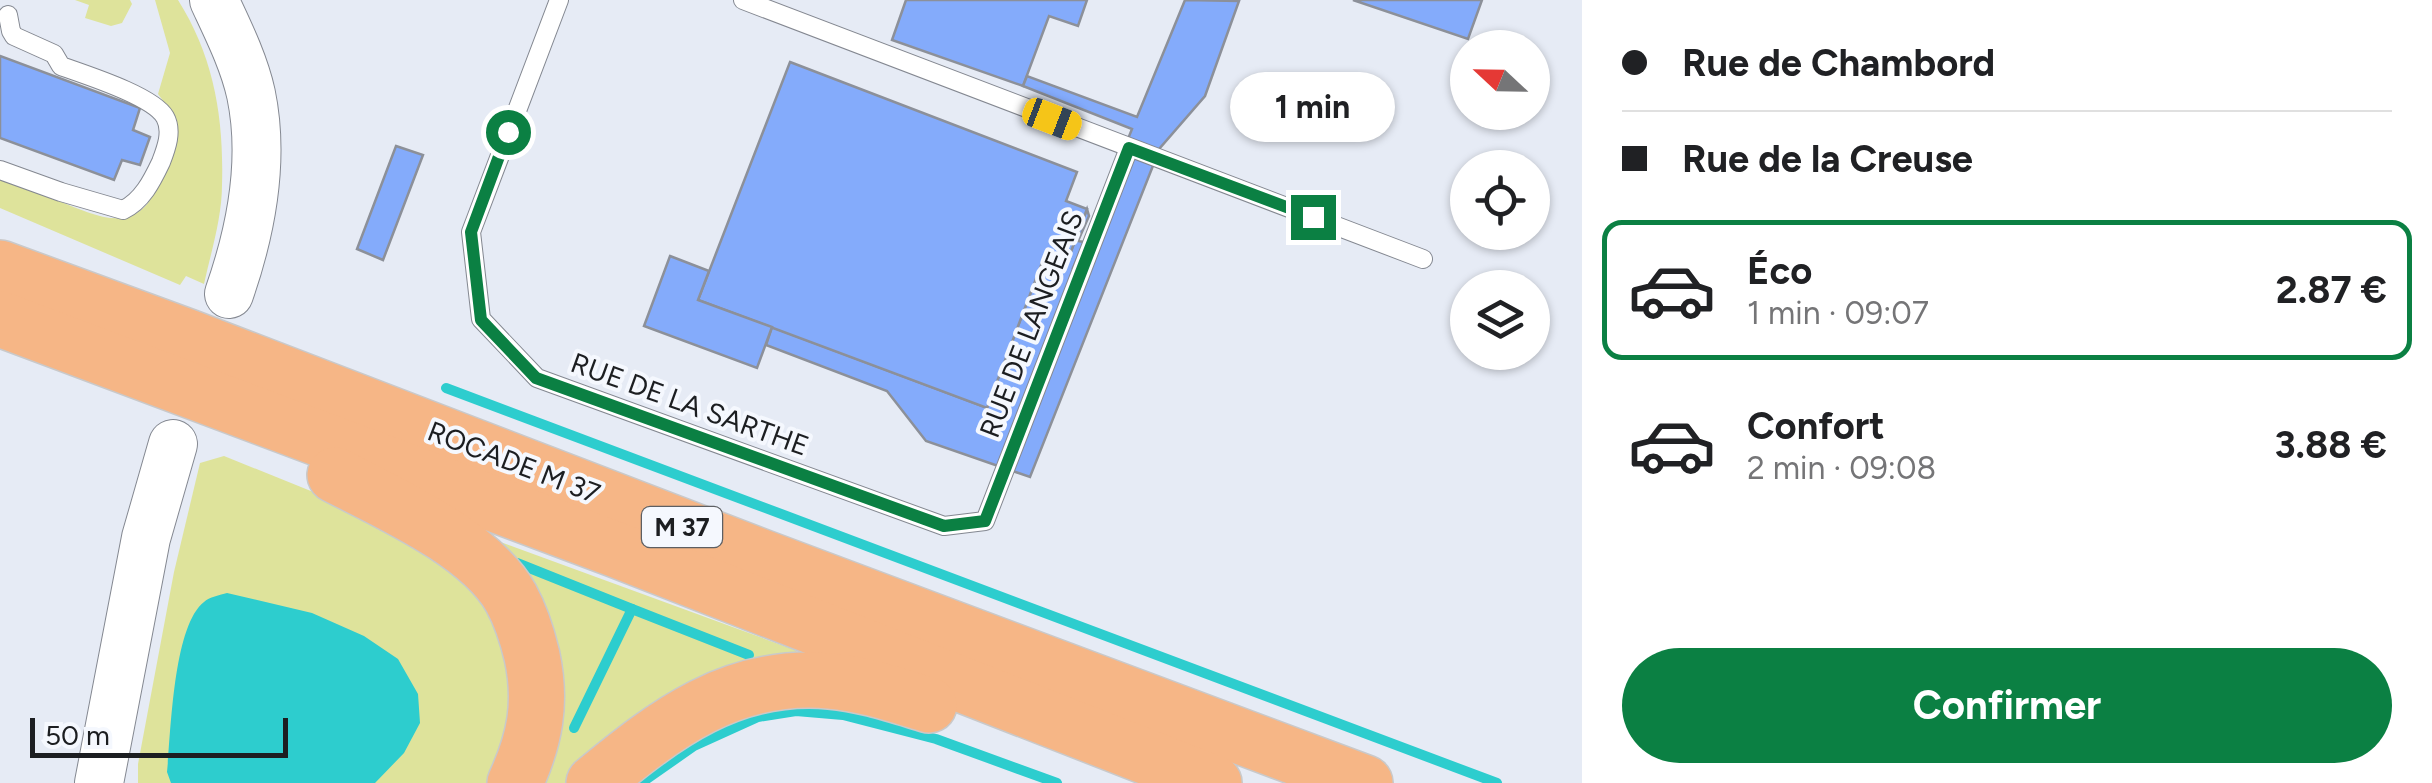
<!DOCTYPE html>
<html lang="fr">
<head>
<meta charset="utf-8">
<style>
	body { margin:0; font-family:Figtree,sans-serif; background:#f6f6f6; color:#202124; height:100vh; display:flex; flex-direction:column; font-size:38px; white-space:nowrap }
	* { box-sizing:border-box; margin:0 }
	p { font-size:32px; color:#757577 }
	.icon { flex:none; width:55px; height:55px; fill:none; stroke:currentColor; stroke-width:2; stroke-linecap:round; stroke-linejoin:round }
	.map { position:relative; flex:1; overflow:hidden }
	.panel { display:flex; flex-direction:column; background:#fff; width:850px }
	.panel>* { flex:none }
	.top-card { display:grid; align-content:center; height:220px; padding:0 40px; background:#fff }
	.needle { width:65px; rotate:292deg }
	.tools { position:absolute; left:1450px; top:30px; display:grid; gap:20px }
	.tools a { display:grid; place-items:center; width:100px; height:100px; border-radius:50%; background:#fff; box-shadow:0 2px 8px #0004; font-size:50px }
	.scale { position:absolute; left:30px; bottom:25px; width:258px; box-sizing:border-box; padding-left:10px; border:5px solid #1c1e21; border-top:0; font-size:28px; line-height:35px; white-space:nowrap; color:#1c1e21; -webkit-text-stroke:8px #f5f8fe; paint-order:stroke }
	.end { position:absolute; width:45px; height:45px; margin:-22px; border:12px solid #0b8043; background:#fff; box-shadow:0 0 0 5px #fff }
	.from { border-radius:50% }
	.bubble { position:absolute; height:70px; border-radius:35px; background:#fff; box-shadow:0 2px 8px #0004; font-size:32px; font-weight:700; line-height:70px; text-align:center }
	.car { position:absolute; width:30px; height:60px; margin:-30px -15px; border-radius:12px; box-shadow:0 0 8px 2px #0007; background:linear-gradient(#f5c518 24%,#345 0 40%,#f5c518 0 76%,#345 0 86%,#f5c518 0) }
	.top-card b { display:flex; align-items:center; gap:35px; height:95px; font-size:38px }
	.top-card b+b { border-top:2px solid #e0e0e0 }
	.top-card i { width:25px; height:25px; background:#202124 }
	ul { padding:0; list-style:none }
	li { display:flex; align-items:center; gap:30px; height:140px; margin:0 20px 15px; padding:0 20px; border:5px solid transparent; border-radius:20px }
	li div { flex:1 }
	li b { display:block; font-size:38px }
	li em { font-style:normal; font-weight:700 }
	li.selected { border-color:#0b8043 }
	li>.icon { width:90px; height:90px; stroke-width:1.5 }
	.cta { display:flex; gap:20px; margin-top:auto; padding:20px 40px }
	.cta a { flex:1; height:115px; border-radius:60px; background:#0b8043; color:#fff; font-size:40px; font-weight:700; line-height:115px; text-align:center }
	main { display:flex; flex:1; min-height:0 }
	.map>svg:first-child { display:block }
	.green { fill:#dee39b }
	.water { fill:#2dcdce }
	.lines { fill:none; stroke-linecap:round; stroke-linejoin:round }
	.stream { stroke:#2dcdce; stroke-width:10 }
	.building { fill:#84abfb; stroke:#8c9099; stroke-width:2.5 }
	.service-casing { stroke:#848891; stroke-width:20 }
	.tertiary-casing { stroke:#848891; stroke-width:50 }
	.trunk-casing { stroke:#c9c9ca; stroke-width:58 }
	.service { stroke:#fff; stroke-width:18 }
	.tertiary { stroke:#fff; stroke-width:48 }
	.trunk { stroke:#f6b686; stroke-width:55 }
	.route { stroke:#0b8043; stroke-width:12 }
	.labels { text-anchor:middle; stroke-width:8; stroke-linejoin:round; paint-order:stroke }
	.shield { fill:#f5f8fe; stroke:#5d5f63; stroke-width:2.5 }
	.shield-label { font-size:25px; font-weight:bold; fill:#1c1e21 }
	.street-label { font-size:28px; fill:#1c1e21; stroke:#f5f8fe }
</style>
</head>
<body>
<main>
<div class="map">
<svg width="1582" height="783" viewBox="0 0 1582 783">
	<rect width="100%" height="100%" fill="#e6ebf5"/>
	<g class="green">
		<polygon points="75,0 130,0 132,4 122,23 111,26 85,18 89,5"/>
		<path d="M155 0H178C214 57 224 118 222 185 222 218 211 252 204 284L186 276 180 285 0 208V179C20 186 40 194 59 201 94 215 134 236 155 191 166 168 168 138 173 114L158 94 170 53Z"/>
		<polygon points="224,456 338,502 402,533 476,590 498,626 513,679 512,724 489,783 138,783 138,764 174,572 200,463"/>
		<polygon points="479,534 795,650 799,654 569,783 543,783"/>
	</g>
	<path class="water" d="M227 593 312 613 364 636 398 659 418 694 420 723 404 753 375 783H171L167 772C171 733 173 626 204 602 209 597 220 595 227 593Z"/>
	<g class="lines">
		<g class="stream">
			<polyline points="446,388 1497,783"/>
			<polyline points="517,563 632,609"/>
			<polyline points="574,728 632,609 749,655"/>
			<polyline points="641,783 694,746 758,717 796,711 843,715 936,739 1057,783"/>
		</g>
	</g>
	<g class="building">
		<polygon points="906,0 1087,0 1078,26 1049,16 1023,86 892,40"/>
		<polygon points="1185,0 1239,1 1205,96 1160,148 1030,477 926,441 887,391 766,345 772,327 987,408 1045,255 1067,262 1087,209 1089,216 1078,241 1084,242 1073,268 1076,269 1132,129 1023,86 1027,76 1137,117"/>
		<polygon points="1353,0 1482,0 1468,39"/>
		<polygon points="0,56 140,108 133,130 150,137 140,165 122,160 114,180 0,138"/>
		<polygon points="790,62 1077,172 1066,201 1087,209 1067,262 1045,255 987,408 698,300"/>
		<polygon points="396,146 423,155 383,260 357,249"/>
		<polygon points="670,256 709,271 698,300 772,327 757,368 644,326"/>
	</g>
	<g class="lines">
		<g class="service-casing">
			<g id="service">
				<polyline points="559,0 471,232 481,319 537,378 944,526 985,521 1129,148"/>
				<polyline points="743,0 1423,259"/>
				<path d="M0 170 61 192 123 210C142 201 152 181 161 162 166 149 173 131 165 117 153 96 86 75 61 66L54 54 14 36 11 31 8 15"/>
			</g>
		</g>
		<g class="tertiary-casing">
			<g id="tertiary">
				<path d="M214 0C228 30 244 62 251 94 265 161 251 231 229 294"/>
				<polyline points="99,783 146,538 173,444"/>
			</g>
		</g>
		<g class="trunk-casing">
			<g id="trunk">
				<polyline points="0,268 188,337 764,558 1365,783"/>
				<polyline points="0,319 617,550 1214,783"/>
				<path d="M335 475C389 503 480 543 511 598 521 616 527 635 532 656 542 703 535 740 515 783"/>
				<path d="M594 783C665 724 733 672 830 681 864 684 896 695 929 705"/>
			</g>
		</g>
		<use href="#service" class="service"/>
		<use href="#tertiary" class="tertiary"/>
		<use href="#trunk" class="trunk"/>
	</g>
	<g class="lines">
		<polyline class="route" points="508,132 471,232 481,320 536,378 944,526 985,521 1129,148 1313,217"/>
	</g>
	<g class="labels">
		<rect class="shield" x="642" y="507" width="80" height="40" rx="8"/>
		<g class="shield-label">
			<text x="682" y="536">M 37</text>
		</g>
		<g class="street-label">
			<text transform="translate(1031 324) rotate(-69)" y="10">RUE DE LANGEAIS</text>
			<text transform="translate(690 404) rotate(20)" y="10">RUE DE LA SARTHE</text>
			<text transform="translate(514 462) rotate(21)" y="10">ROCADE M 37</text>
		</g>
	</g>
</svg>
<div class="tools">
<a><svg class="needle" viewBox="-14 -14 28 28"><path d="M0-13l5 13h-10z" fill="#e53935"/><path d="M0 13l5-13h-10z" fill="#757577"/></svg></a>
<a><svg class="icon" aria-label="locate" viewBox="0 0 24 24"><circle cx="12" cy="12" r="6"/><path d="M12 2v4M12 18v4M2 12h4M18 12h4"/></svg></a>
<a><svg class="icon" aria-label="layers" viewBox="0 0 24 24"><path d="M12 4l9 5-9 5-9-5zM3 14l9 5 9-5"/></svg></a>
</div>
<div class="scale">50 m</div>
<i class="end from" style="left:508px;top:132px"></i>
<i class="end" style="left:1313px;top:217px"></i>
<div class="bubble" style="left:1230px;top:72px;width:165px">1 min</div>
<i class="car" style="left:1052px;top:119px;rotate:111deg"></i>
</div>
<section class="panel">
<div class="top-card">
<b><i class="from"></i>Rue de Chambord</b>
<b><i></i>Rue de la Creuse</b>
</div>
<ul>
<li class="selected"><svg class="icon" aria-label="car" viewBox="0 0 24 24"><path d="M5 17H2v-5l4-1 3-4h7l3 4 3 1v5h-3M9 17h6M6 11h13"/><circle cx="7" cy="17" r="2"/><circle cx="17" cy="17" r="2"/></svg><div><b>Éco</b><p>1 min · 09:07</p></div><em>2.87 €</em></li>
<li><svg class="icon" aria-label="car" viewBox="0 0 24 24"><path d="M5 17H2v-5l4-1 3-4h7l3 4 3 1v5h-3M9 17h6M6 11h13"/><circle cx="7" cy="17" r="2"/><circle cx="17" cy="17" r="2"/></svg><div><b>Confort</b><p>2 min · 09:08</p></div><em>3.88 €</em></li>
</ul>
<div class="cta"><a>Confirmer</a></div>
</section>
</main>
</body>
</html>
